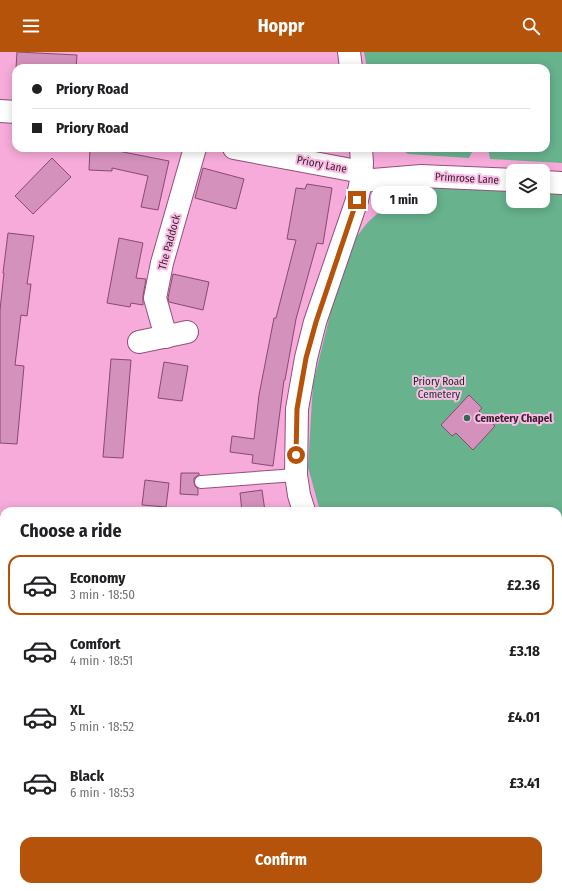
<!DOCTYPE html>
<html lang="en">
<head>
<meta charset="utf-8">
<style>
	body { margin:0; font-family:"Fira Sans Condensed",sans-serif; background:#f6f6f6; color:#202124; height:100vh; display:flex; flex-direction:column; font-size:15px; white-space:nowrap }
	* { box-sizing:border-box; margin:0 }
	p { font-size:13px; color:#757577 }
	.icon { flex:none; width:22px; height:22px; fill:none; stroke:currentColor; stroke-width:2; stroke-linecap:round; stroke-linejoin:round }
	.map { position:relative; flex:1; overflow:hidden }
	.drawer { position:absolute; left:0px; top:455px; width:562px; height:384px; display:flex; flex-direction:column; background:#fff; border-radius:12px 12px 0 0; box-shadow:0 2px 10px #0003 }
	.drawer>* { flex:none }
	.guide { position:absolute; left:12px; top:12px; width:538px; height:88px; border-radius:12px; box-shadow:0 2px 10px #0003; display:grid; align-content:center; height:88px; padding:0 20px; background:#fff }
	.controls { position:absolute; left:506px; top:112px; display:grid; gap:8px }
	.controls a { display:grid; place-items:center; width:44px; height:44px; border-radius:8px; background:#fff; box-shadow:0 2px 10px #0003; font-size:20px }
	.end { position:absolute; width:18px; height:18px; margin:-9px; border:5px solid #b45309; background:#fff; box-shadow:0 0 0 2px #fff }
	.from { border-radius:50% }
	.bubble { position:absolute; height:28px; border-radius:12px; background:#fff; box-shadow:0 2px 10px #0003; font-size:13px; font-weight:700; line-height:28px; text-align:center }
	.guide b { display:flex; align-items:center; gap:14px; height:38px; font-size:15px }
	.guide b+b { border-top:1px solid #e0e0e0 }
	.guide i { width:10px; height:10px; background:#202124 }
	ul { padding:0; list-style:none }
	li { display:flex; align-items:center; gap:12px; height:60px; margin:0 8px 6px; padding:0 12px; border:2px solid transparent; border-radius:12px }
	li div { flex:1 }
	li b { display:block; font-size:15px }
	li em { font-style:normal; font-weight:700 }
	li.selected { border-color:#b45309 }
	li>.icon { width:36px; height:36px; stroke-width:1.5 }
	h2 { padding:0 20px; font-size:18px; line-height:48px }
	.action { display:flex; gap:8px; margin-top:auto; padding:8px 20px }
	.action a { flex:1; height:46px; border-radius:12px; background:#b45309; color:#fff; font-size:16px; font-weight:700; line-height:46px; text-align:center }
	header { display:flex; justify-content:space-between; align-items:center; height:52px; padding:0 20px; background:#b45309; color:#fff; font-size:18px; font-weight:700 }
	.map>svg:first-child { display:block }
	.green { fill:#68b28e }
	.building { fill:#d491bb; stroke:#8b4874 }
	.lines { fill:none; stroke-linecap:round; stroke-linejoin:round }
	.service-casing { stroke:#93507c; stroke-width:14 }
	.minor-casing { stroke:#93507c; stroke-width:24 }
	.tertiary-casing { stroke:#93507c; stroke-width:24 }
	.service { stroke:#fff; stroke-width:12 }
	.minor { stroke:#fff; stroke-width:22 }
	.tertiary { stroke:#fff; stroke-width:22 }
	.route { stroke:#b45309; stroke-width:5 }
	.poi-dot { fill:#346a51; stroke:#fbbee4; stroke-width:1.5 }
	.labels { text-anchor:middle; stroke-width:4; stroke-linejoin:round; paint-order:stroke }
	.street-label { font-size:11px; fill:#3d2033; stroke:#fbbee4 }
	.park-label { font-size:11px; fill:#0f3223; stroke:#fbbee4 }
	.poi-label { font-size:11px; font-weight:bold; fill:#3d2033; stroke:#fbbee4; text-anchor:start }
</style>
</head>
<body>
<header><svg class="icon" aria-label="menu" viewBox="0 0 24 24"><path d="M4 6h16M4 12h16M4 18h16"/></svg>Hoppr<svg class="icon" aria-label="search" viewBox="0 0 24 24"><circle cx="10" cy="10" r="6"/><path d="M15 15l6 6"/></svg></header>
<div class="map">
<svg width="562" height="839" viewBox="0 0 562 839">
	<rect width="100%" height="100%" fill="#f6abda"/>
	<g class="green">
		<polygon points="364,0 562,0 562,111 490,107 488,96 546,96 546,16 367,16"/>
		<polygon points="399,96 474,96 469,106 408,102"/>
		<polygon points="427,133 513,135 513,149 543,149 543,136 562,137 562,533 558,534 558,459 320,459 308,415 313,332 340,222 354,188 368,170 387,153 405,141"/>
	</g>
	<g class="building">
		<polygon points="17,0 77,3 76,16 16,16"/>
		<polygon points="90,97 113,98 169,109 158,158 141,155 148,124 112,116 112,119 89,118"/>
		<polygon points="52,106 71,125 33,162 15,144"/>
		<polygon points="203,116 244,127 236,157 195,146"/>
		<polygon points="307,132 332,136 323,192 317,191 296,267 285,328 284,328 273,414 252,411 253,403 230,400 232,384 254,387 259,343 274,266 276,266 296,188 287,187 296,136 305,137"/>
		<polygon points="8,181 34,184 27,232 31,232 27,264 21,263 15,313 24,314 17,392 0,391 0,258 4,221 3,221"/>
		<polygon points="119,186 143,191 136,226 146,227 143,244 143,253 131,251 130,255 107,251"/>
		<polygon points="173,222 209,230 203,258 169,250 168,246"/>
		<polygon points="111,307 131,308 123,406 103,405"/>
		<polygon points="164,310 188,314 182,349 158,346"/>
		<polygon points="469,343 482,356 479,359 495,374 473,398 456,381 452,384 441,373"/>
		<polygon points="181,421 199,421 199,423 194,426 194,430 195,434 198,437 198,443 180,442"/>
		<polygon points="145,428 169,431 166,455 142,453"/>
		<polygon points="262,438 265,459 242,459 240,441"/>
	</g>
	<g class="lines">
		<g class="service-casing">
			<polyline id="service" points="201,430 296,423"/>
		</g>
		<g class="minor-casing">
			<g id="minor">
				<polyline points="0,59 16,60"/>
				<polyline points="234,96 362,120"/>
				<polyline points="166,285 155,246 162,211 195,96"/>
				<polyline points="139,290 187,280"/>
				<polyline points="304,459 299,443 296,423 297,357 306,306 315,270 357,148 361,129"/>
				<polyline points="0,572 4,580"/>
				<polyline points="558,643 562,643"/>
				<polyline points="139,835 141,839"/>
				<polyline points="470,835 472,839"/>
				<polyline points="28,839 37,835"/>
			</g>
		</g>
		<g class="tertiary-casing">
			<g id="tertiary">
				<polyline points="349,0 351,16"/>
				<polyline points="361,96 362,111 361,129 421,124 513,128"/>
				<polyline points="543,130 562,131"/>
			</g>
		</g>
		<use href="#service" class="service"/>
		<use href="#minor" class="minor"/>
		<use href="#tertiary" class="tertiary"/>
	</g>
	<g class="lines">
		<polyline class="route" points="296,403 297,357 306,306 316,270 357,148"/>
	</g>
	<circle class="poi-dot" cx="467" cy="366" r="4"/>
	<g class="labels">
		<g class="street-label">
			<text transform="translate(322 112) rotate(11)" y="4">Priory Lane</text>
			<text transform="translate(467 126) rotate(3)" y="4">Primrose Lane</text>
			<text transform="translate(169 190) rotate(-75)" y="4">The Paddock</text>
		</g>
		<g class="park-label">
			<text x="439" y="333">Priory Road<tspan x="439" dy="13">Cemetery</tspan></text>
		</g>
		<g class="poi-label">
			<text x="475" y="370">Cemetery Chapel</text>
		</g>
	</g>
</svg>
<div class="controls">
<a><svg class="icon" aria-label="layers" viewBox="0 0 24 24"><path d="M12 4l9 5-9 5-9-5zM3 14l9 5 9-5"/></svg></a>
</div>
<i class="end from" style="left:296px;top:403px"></i>
<i class="end" style="left:357px;top:148px"></i>
<div class="bubble" style="left:371px;top:134px;width:66px">1 min</div>
<div class="guide">
<b><i class="from"></i>Priory Road</b>
<b><i></i>Priory Road</b>
</div>
<section class="drawer">
<h2>Choose a ride</h2>
<ul>
<li class="selected"><svg class="icon" aria-label="car" viewBox="0 0 24 24"><path d="M5 17H2v-5l4-1 3-4h7l3 4 3 1v5h-3M9 17h6M6 11h13"/><circle cx="7" cy="17" r="2"/><circle cx="17" cy="17" r="2"/></svg><div><b>Economy</b><p>3 min · 18:50</p></div><em>£2.36</em></li>
<li><svg class="icon" aria-label="car" viewBox="0 0 24 24"><path d="M5 17H2v-5l4-1 3-4h7l3 4 3 1v5h-3M9 17h6M6 11h13"/><circle cx="7" cy="17" r="2"/><circle cx="17" cy="17" r="2"/></svg><div><b>Comfort</b><p>4 min · 18:51</p></div><em>£3.18</em></li>
<li><svg class="icon" aria-label="car" viewBox="0 0 24 24"><path d="M5 17H2v-5l4-1 3-4h7l3 4 3 1v5h-3M9 17h6M6 11h13"/><circle cx="7" cy="17" r="2"/><circle cx="17" cy="17" r="2"/></svg><div><b>XL</b><p>5 min · 18:52</p></div><em>£4.01</em></li>
<li><svg class="icon" aria-label="car" viewBox="0 0 24 24"><path d="M5 17H2v-5l4-1 3-4h7l3 4 3 1v5h-3M9 17h6M6 11h13"/><circle cx="7" cy="17" r="2"/><circle cx="17" cy="17" r="2"/></svg><div><b>Black</b><p>6 min · 18:53</p></div><em>£3.41</em></li>
</ul>
<div class="action"><a>Confirm</a></div>
</section>
</div>
</body>
</html>
